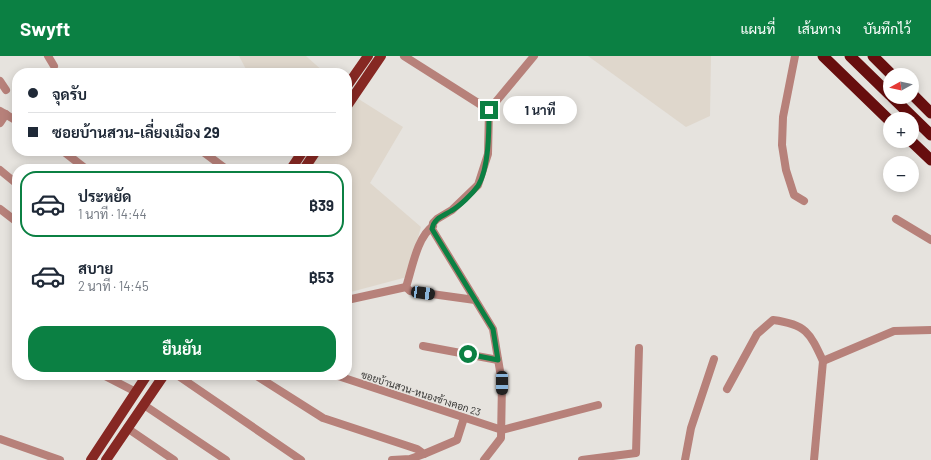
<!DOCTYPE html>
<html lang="th">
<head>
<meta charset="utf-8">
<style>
	body { margin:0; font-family:Barlow,Sarabun,sans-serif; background:#f6f6f7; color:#1f2937; height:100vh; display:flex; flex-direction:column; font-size:15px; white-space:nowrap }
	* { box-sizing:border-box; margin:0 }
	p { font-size:13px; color:#747a83 }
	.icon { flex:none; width:22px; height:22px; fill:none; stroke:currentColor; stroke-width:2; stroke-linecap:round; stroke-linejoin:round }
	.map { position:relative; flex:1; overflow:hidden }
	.panel { position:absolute; left:12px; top:108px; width:340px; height:216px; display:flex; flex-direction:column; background:#fff; border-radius:16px; box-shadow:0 2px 10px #0003 }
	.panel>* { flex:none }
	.guide { position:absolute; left:12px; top:12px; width:340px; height:88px; border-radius:16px; box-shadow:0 2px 10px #0003; display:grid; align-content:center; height:88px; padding:0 16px; background:#fff }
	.needle { width:26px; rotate:262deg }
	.fabs { position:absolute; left:883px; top:12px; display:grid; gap:8px }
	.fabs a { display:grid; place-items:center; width:36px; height:36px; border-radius:50%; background:#fff; box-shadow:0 2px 10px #0003; font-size:20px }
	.end { position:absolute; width:18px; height:18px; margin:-9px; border:5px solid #0b8043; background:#fff; box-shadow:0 0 0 2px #fff }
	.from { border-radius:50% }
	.bubble { position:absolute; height:28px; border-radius:14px; background:#fff; box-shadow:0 2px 10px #0003; font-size:13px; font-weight:700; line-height:28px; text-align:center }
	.car { position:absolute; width:12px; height:24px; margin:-12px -6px; border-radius:5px; box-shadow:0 0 3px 1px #0007; background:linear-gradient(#222 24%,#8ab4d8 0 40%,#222 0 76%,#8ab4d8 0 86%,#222 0) }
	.guide b { display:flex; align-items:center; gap:14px; height:38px; font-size:15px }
	.guide b+b { border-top:1px solid #e0e1e3 }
	.guide i { width:10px; height:10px; background:#1f2937 }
	ul { padding:7px 0 0; list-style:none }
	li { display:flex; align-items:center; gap:12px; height:66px; margin:0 8px 6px; padding:0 8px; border:2px solid transparent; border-radius:16px }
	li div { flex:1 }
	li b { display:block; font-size:15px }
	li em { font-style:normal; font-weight:700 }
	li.selected { border-color:#0b8043 }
	li>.icon { width:36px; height:36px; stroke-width:1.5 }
	.primary-button { display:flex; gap:8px; margin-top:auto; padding:8px 16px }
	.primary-button a { flex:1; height:46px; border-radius:16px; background:#0b8043; color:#fff; font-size:16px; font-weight:700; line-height:46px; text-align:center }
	header { display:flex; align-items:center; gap:24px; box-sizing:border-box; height:56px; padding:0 20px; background:#0b8043; color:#fff }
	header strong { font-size:19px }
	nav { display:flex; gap:22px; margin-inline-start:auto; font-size:14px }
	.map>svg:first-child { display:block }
	.built { fill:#dfd7cc }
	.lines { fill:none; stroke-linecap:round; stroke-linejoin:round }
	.minor { stroke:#b7817a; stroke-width:8 }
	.major { stroke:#862823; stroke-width:10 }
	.highway { stroke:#670e0e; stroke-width:11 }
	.route { stroke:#0b8043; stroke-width:5 }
	.labels { text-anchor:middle; stroke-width:3; stroke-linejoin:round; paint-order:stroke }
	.street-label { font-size:10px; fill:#3a3937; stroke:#e6e3de }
</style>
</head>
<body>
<header>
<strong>Swyft</strong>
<nav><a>แผนที่</a><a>เส้นทาง</a><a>บันทึกไว้</a></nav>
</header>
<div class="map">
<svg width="931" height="404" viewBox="0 0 931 404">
	<rect width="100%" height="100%" fill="#e6e3de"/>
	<g class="built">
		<polygon points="239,0 306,0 325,17 248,17"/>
		<polygon points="588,0 711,0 710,60 686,71"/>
		<polygon points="357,42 403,71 370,127 421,171 407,221 347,237 347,113 309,113 321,95 347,95 347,57"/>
	</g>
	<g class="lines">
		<g class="minor">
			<polyline points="48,0 54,10"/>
			<polyline points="404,0 489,54"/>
			<polyline points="795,0 783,61 782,89 786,114 794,139 804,145"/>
			<polyline points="0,25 6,34"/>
			<polyline points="0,55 17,65"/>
			<polyline points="0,67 6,58"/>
			<polyline points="63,95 86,113"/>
			<polyline points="202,95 226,113"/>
			<polyline points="0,114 17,128"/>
			<polyline points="0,153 17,166"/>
			<polyline points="896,163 931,184"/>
			<polyline points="406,231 410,235 475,244"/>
			<path d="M406 231C412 213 417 181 433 170"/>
			<polyline points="347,244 406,231"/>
			<polyline points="423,290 498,304"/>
			<polyline points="823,305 894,275 931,274"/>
			<polyline points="103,319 136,336"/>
			<polyline points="177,319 301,404"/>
			<polyline points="255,319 323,362 417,393 424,398 457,384 464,362"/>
			<polyline points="335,319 502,374"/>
			<path d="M727 333 757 278 773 264C806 268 810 277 823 305"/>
			<polyline points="144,349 226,404"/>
			<polyline points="127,372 174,404"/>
			<polyline points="502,374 598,349"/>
			<polyline points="0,383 60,404"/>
			<polyline points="392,404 410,403 424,398"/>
			<polyline points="484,404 501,382 502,327 493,273 432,173 433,167 437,163 452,154 478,129 488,98 489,54 534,0"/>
			<polyline points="582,404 636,397 639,292"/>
			<polyline points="685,404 691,372 714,303"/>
			<polyline points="814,404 823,305"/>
		</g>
		<g class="major">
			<polyline points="347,30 368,0"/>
			<polyline points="347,50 381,0"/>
			<polyline points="291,113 303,95"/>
			<polyline points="304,113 316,95"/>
			<polyline points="91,404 147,319"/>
			<polyline points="106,404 164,319"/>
		</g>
		<g class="highway">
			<polyline points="823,0 890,65"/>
			<polyline points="850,0 890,39"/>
			<polyline points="873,0 892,19"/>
			<polyline points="912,38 931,57"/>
			<polyline points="892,41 931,79"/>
			<polyline points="911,85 931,104"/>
		</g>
	</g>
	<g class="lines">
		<path class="route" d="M468 298 498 304 493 273 432 173C434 162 443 160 451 155 460 150 472 138 478 130 489 112 489 75 489 54"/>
	</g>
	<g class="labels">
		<g class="street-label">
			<text transform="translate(421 337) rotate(18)" y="4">ซอยบ้านสวน-หนองข้างคอก 23</text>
		</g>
	</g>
</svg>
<div class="fabs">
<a><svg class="needle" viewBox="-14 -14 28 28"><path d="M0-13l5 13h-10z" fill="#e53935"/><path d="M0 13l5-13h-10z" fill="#747a83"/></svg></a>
<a>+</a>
<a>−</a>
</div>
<i class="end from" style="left:468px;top:298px"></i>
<i class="end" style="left:489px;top:54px"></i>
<div class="bubble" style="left:503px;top:40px;width:74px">1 นาที</div>
<i class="car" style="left:423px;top:237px;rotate:98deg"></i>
<i class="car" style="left:502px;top:327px;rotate:180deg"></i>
<div class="guide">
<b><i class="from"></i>จุดรับ</b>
<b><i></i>ซอยบ้านสวน-เลี่ยงเมือง 29</b>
</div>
<section class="panel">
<ul>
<li class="selected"><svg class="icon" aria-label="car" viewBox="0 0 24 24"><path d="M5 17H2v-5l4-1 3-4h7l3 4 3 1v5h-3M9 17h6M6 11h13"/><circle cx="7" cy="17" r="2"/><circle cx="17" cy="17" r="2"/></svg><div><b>ประหยัด</b><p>1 นาที · 14:44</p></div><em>฿39</em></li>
<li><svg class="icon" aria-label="car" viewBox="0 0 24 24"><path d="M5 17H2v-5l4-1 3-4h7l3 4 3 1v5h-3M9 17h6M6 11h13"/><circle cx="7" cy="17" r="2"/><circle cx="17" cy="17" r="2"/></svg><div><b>สบาย</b><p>2 นาที · 14:45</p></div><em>฿53</em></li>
</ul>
<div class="primary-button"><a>ยืนยัน</a></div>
</section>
</div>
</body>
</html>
